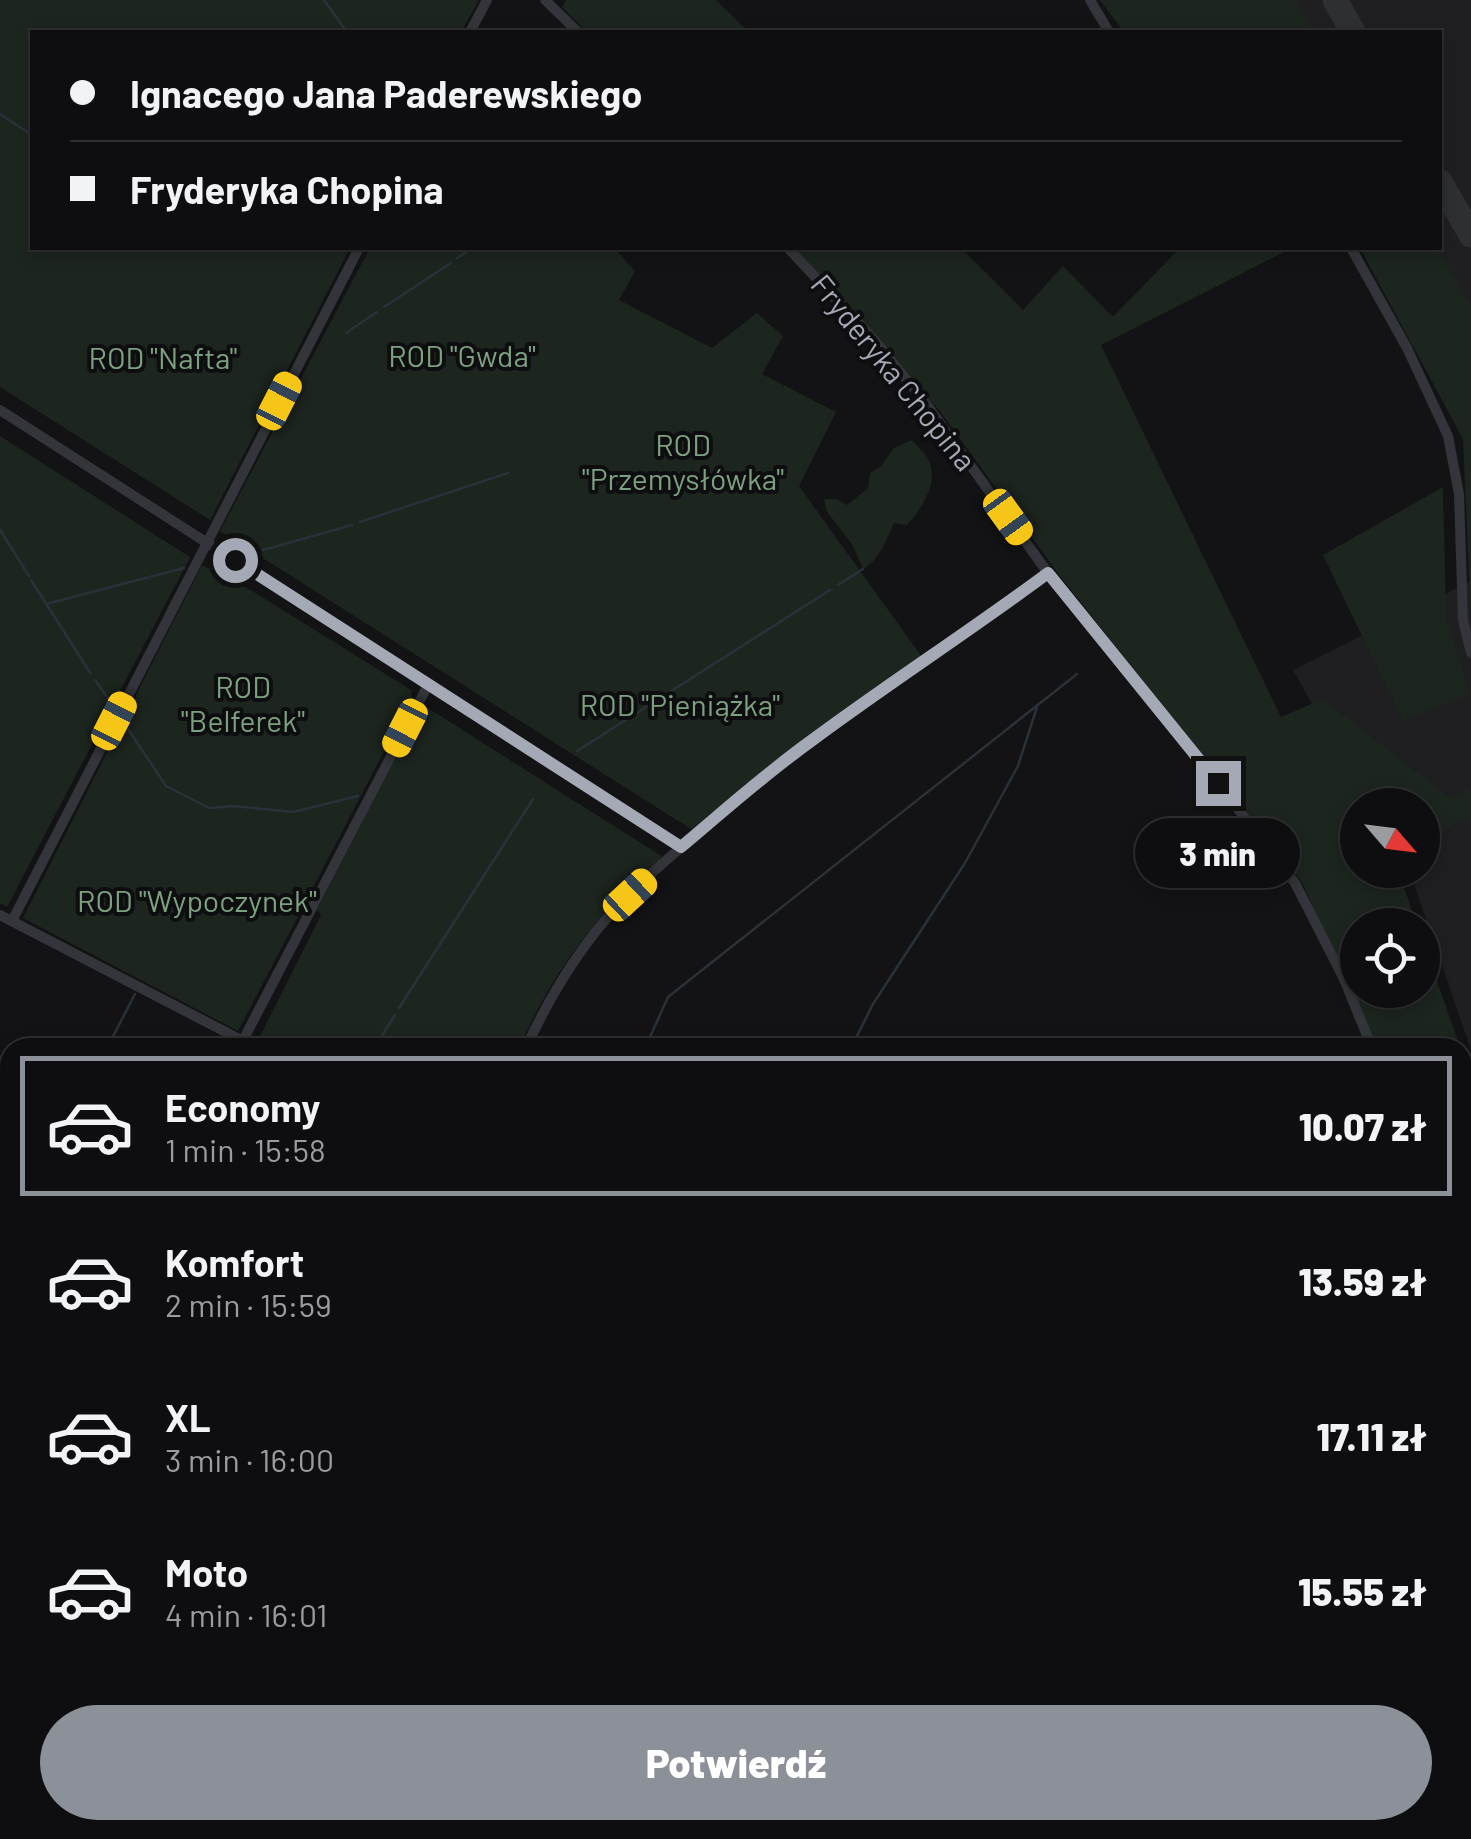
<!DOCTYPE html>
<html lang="pl">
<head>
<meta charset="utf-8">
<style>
	body { margin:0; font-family:Barlow,sans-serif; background:#171719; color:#f1f3f6; height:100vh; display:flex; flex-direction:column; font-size:38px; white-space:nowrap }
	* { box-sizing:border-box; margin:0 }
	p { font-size:32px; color:#9b9c9f }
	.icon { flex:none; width:55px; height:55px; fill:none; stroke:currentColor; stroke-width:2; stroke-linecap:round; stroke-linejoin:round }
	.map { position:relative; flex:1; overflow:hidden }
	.details { position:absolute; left:0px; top:1038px; width:1472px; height:802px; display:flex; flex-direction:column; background:#0e0e10; border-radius:30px 30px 0 0; box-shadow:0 5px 15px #0003,0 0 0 2px #2e2e30 }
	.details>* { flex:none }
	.banner { position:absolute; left:30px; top:30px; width:1412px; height:220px; border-radius:0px; box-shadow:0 5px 15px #0003,0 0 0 2px #2e2e30; display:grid; align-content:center; height:220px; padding:0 40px; background:#0e0e10 }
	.needle { width:65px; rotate:118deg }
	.fabs { position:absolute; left:1340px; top:788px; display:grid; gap:20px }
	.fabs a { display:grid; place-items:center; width:100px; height:100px; border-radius:50%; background:#0e0e10; box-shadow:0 5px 15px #0003,0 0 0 2px #2e2e30; font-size:50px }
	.end { position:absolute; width:45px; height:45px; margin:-22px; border:12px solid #a5a9b5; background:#111; box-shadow:0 0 0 5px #111 }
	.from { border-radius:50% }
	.bubble { position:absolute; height:70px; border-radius:35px; background:#0e0e10; box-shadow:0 5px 15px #0003,0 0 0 2px #2e2e30; font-size:32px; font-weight:800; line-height:70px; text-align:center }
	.car { position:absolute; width:30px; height:60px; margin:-30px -15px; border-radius:12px; box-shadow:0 0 8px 2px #0007; background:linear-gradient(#f5c518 24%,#345 0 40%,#f5c518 0 76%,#345 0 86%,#f5c518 0) }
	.banner b { display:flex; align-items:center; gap:35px; height:95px; font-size:38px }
	.banner b+b { border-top:2px solid #2e2e30 }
	.banner i { width:25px; height:25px; background:#f1f3f6 }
	ul { padding:18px 0 0; list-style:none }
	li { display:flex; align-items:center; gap:30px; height:140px; margin:0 20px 15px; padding:0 20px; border:5px solid transparent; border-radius:0px }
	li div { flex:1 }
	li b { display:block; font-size:38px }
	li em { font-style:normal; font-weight:800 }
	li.current { border-color:#8c9099 }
	li>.icon { width:90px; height:90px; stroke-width:1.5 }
	.action { display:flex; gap:20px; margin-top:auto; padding:20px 40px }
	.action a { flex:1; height:115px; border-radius:60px; background:#8c9099; color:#fff; font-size:40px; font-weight:800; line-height:115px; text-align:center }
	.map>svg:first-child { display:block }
	.built { fill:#1f1f22 }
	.green { fill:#1d251f }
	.water { fill:#2a3139 }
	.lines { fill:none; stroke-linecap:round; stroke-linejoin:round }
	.stream { stroke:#2a3139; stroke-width:2.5 }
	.ferry { stroke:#7b95b1; stroke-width:2.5; stroke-dasharray:12 10; stroke-linecap:butt }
	.taxiway { stroke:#2e2f33; stroke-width:25 }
	.street { stroke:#34353a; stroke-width:10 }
	.secondary { stroke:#42444a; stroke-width:14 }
	.route { stroke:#a5a9b5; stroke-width:12 }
	.labels { text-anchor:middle; stroke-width:8; stroke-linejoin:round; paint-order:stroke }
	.park-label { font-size:30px; fill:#7ca180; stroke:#0e0e10 }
	.street-label { font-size:30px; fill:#a5a9b5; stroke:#0e0e10 }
</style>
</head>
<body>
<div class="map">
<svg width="1471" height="1839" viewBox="0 0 1471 1839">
	<rect width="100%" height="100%" fill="#131315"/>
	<g class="built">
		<polygon points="1266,0 1471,0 1471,340 1415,248 1440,248 1440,32 1285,32"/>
		<polygon points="1471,581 1471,1050 1414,884 1406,870 1422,870 1422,805 1369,805 1293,670"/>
	</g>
	<g class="green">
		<polygon points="0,0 479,0 461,32 32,32 32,248 350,248 210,520 0,387"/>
		<polygon points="566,0 716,0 749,32 587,32 562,7"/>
		<polygon points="1100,0 1296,0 1314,32 1124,32"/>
		<polygon points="370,248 614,248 635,271 619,300 712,348 757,313 783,336 762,374 836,412 799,486 922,657 747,784 694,831 220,531"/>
		<polygon points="795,248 961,248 1023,310 1063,266 1113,317 1180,248 1292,248 1101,345 1281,717 1323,699 1450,798 1471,789 1471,821 1461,819 1423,849 1422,805 1358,805 1358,870 1398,870 1417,925 1358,925 1358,990 1422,990 1423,941 1460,1047 1374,1047 1302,882 1060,576 939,410"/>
		<polygon points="1360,248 1437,248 1471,306 1471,620 1463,439"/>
		<polygon points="0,436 190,557 7,907 0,903"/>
		<path d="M912 440C916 446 925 452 928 459 940 482 922 508 907 525L894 523C886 540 880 559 863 569L852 544 827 512 824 499H837L847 505 868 488 870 473 881 466 894 448Z"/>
		<polygon points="1443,487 1446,617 1470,694 1403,721 1323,555"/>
		<polygon points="202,565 254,592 411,690 412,698 238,1031 23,918"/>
		<path d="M423 705 663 857C648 871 631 884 617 899 577 941 542 994 520 1047L254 1048 321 915 317 910Z"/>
		<polygon points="1462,1056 1471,1080 1471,1323 1463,1333"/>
		<polygon points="297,1830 352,1830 360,1839 268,1839 273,1837 287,1838"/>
	</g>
	<g class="water">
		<polygon points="0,1561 10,1561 10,1613 0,1610"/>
		<polygon points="10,1748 10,1791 0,1791 0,1749"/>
		<polygon points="143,1830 297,1830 287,1838 173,1839"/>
		<polygon points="1190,1830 1383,1830 1393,1839 1190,1839"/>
	</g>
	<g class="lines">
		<g class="stream">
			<polyline points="324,0 347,32"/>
			<polyline points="0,114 32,135"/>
			<polyline points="457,258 473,248"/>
			<polyline points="384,307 451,263"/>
			<polyline points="346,333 377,312"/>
			<polyline points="360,522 508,473"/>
			<polyline points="0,530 29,576"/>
			<polyline points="263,550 352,525"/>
			<polyline points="31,580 91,674"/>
			<polyline points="838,585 863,569"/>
			<polyline points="46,604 184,568"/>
			<polyline points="95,680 112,704"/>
			<polyline points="122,720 166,786 209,808 234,806 293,812 358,796"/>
			<polyline points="577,751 830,590"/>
			<polyline points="399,1008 533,799"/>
			<polyline points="107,1048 135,994"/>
			<polyline points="374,1048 395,1015"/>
			<polyline points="645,1048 668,997 1077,674"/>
			<polyline points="851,1048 873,1004 965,863 1018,766 1037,707"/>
			<polyline points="0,1142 10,1148"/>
			<polyline points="297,1830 304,1839"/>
			<polyline points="352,1830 360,1839"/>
			<polyline points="680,1830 686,1839"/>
		</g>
		<g class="ferry">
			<polyline points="0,1585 10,1587"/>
			<polyline points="0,1768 10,1768"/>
		</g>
		<g class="taxiway">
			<polyline points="1335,0 1353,32"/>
			<polyline points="1440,182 1471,235"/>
		</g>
		<g class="street">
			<polyline points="545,0 578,32"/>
			<polyline points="1090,0 1109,32"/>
			<polyline points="470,32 487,0"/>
			<polyline points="788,248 875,341 927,405 1048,573 1218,783 1295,883 1344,979 1372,1048"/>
			<polyline points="1351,248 1407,348 1448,436 1459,494 1463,620 1471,653"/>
			<polyline points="0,410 681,847"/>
			<polyline points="0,915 243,1041"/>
			<polyline points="12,921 359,248"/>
			<polyline points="239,1048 428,685"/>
			<path d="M526 1048C543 1011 563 975 587 943 618 900 661 865 700 831 810 736 931 659 1048 573"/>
			<polyline points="1462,1354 1471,1343"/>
			<polyline points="0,1414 10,1401"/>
			<polyline points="1462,1495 1471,1503"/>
			<polyline points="604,1839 613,1830"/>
			<polyline points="858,1839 859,1830"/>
			<polyline points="1036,1839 1041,1830"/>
		</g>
		<g class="secondary">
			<polyline points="0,1422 10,1429"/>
			<polyline points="512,1830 522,1839"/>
		</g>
	</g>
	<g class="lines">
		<path class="route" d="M235 560 681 847C724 811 765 774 811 741 889 683 970 631 1048 573L1218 783"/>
	</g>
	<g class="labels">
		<g class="park-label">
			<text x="462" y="367">ROD "Gwda"</text>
			<text x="163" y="369">ROD "Nafta"</text>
			<text x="683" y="456">ROD<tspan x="683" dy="34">"Przemysłówka"</tspan></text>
			<text x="243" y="698">ROD<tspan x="243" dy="34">"Belferek"</tspan></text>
			<text x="680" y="716">ROD "Pieniążka"</text>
			<text x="197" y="912">ROD "Wypoczynek"</text>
		</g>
		<g class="street-label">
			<text transform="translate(893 373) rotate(51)" y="10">Fryderyka Chopina</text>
		</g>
	</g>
</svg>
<div class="fabs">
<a><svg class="needle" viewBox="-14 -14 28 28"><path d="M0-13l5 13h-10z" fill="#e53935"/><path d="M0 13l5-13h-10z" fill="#9b9c9f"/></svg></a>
<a><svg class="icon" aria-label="locate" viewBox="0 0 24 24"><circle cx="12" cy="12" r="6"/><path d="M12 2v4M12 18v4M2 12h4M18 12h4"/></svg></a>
</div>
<i class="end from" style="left:235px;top:560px"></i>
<i class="end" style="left:1218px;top:783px"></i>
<div class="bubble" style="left:1135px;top:818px;width:165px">3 min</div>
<i class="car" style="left:279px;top:401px;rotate:27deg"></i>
<i class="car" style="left:1008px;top:517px;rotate:144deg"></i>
<i class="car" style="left:114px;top:721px;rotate:27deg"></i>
<i class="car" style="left:405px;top:728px;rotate:207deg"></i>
<i class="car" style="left:630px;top:895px;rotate:47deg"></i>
<div class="banner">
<b><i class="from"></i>Ignacego Jana Paderewskiego</b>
<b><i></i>Fryderyka Chopina</b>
</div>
<section class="details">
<ul>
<li class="current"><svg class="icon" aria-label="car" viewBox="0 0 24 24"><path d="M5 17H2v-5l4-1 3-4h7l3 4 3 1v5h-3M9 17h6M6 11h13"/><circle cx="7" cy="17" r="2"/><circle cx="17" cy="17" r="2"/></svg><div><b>Economy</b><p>1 min · 15:58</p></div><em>10.07 zł</em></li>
<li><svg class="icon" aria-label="car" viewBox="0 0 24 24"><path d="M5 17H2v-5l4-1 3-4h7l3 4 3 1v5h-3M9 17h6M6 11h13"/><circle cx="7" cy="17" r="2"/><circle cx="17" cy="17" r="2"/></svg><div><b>Komfort</b><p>2 min · 15:59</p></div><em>13.59 zł</em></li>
<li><svg class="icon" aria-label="car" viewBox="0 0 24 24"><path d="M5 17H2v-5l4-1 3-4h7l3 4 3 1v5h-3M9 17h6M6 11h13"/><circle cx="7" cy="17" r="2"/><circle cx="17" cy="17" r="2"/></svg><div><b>XL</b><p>3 min · 16:00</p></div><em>17.11 zł</em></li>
<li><svg class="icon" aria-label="car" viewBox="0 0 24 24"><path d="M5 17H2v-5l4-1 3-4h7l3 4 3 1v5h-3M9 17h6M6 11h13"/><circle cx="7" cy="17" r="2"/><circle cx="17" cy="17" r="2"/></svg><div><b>Moto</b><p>4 min · 16:01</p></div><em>15.55 zł</em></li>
</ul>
<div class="action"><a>Potwierdź</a></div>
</section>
</div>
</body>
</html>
